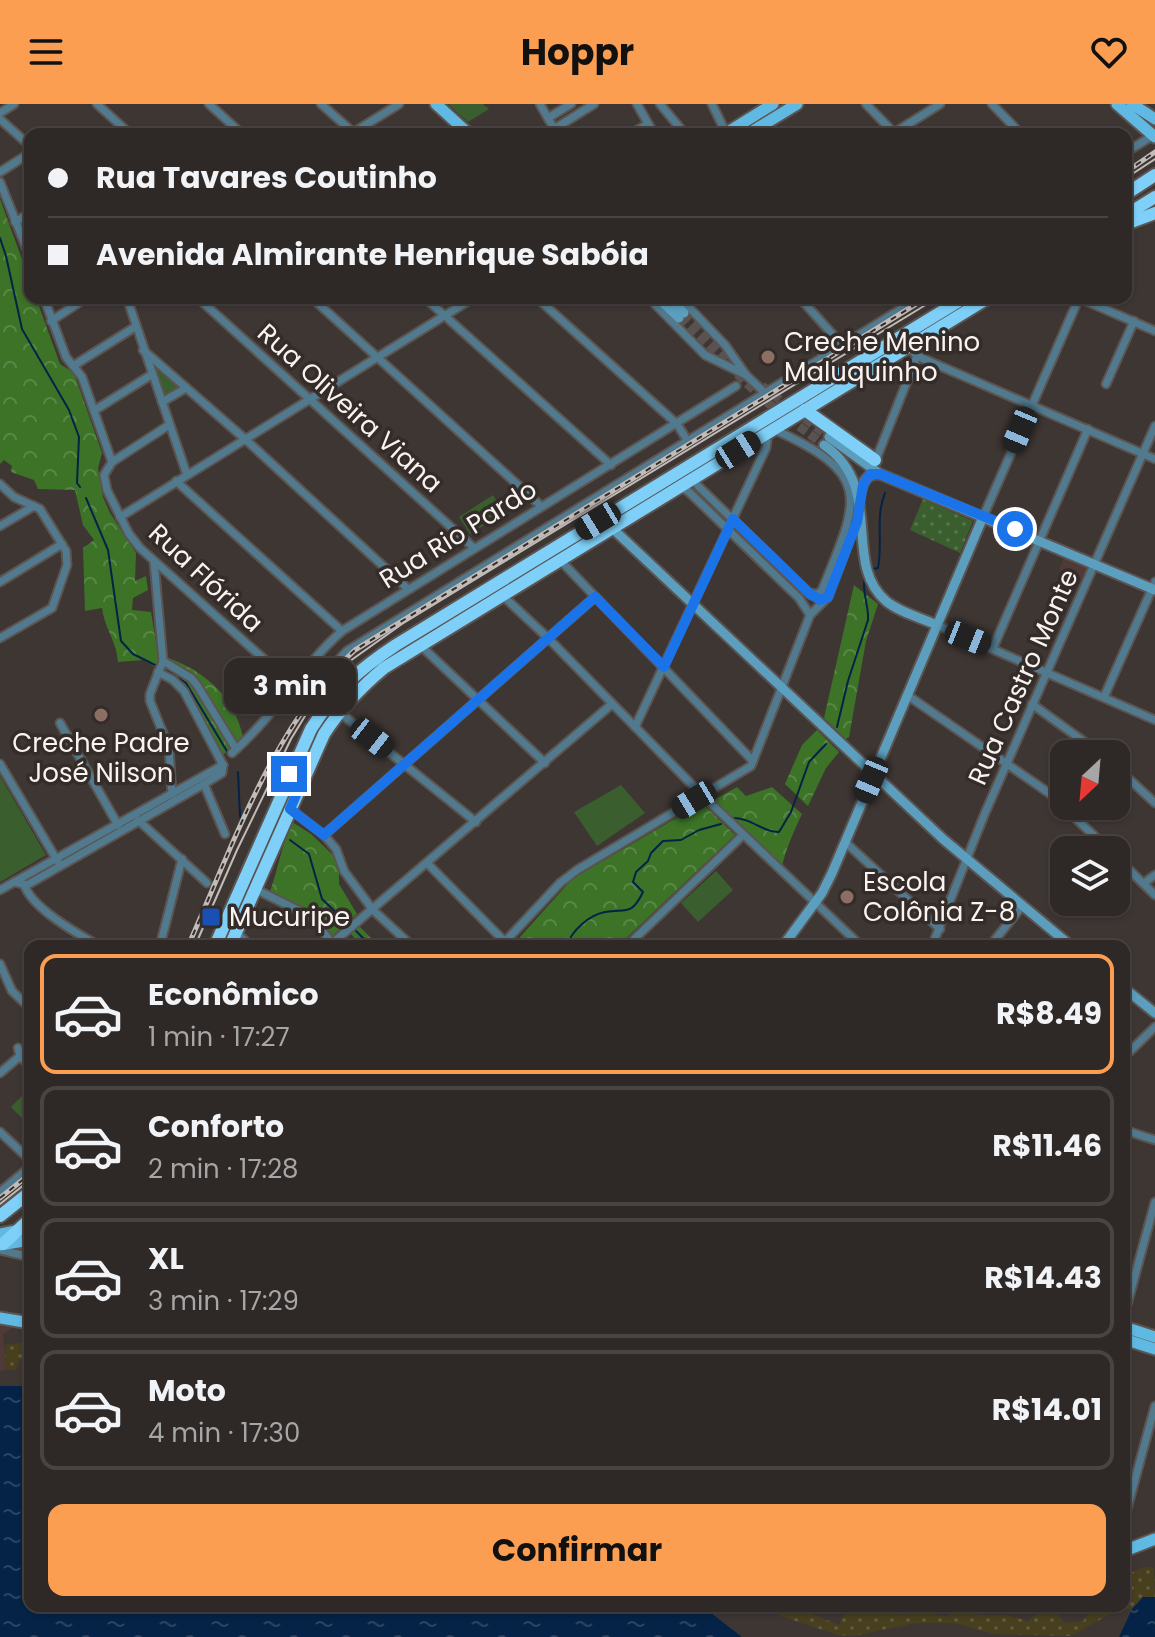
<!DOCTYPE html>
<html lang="pt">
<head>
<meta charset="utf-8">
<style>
	body { margin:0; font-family:Poppins,sans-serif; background:#36302e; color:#f1f3f6; height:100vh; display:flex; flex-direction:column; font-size:30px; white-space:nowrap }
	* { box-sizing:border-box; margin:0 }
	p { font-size:26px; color:#a7a6a7 }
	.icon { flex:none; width:44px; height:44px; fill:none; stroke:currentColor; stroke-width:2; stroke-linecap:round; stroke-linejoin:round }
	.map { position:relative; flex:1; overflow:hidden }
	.sheet { position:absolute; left:24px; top:836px; width:1106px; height:672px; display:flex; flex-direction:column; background:#2e2826; border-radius:16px; box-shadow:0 2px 6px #0004,0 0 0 2px #494443 }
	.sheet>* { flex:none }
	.hud { position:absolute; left:24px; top:24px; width:1108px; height:176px; border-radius:16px; box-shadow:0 2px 6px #0004,0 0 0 2px #494443; display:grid; align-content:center; height:176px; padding:0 24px; background:#2e2826 }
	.needle { width:52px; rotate:206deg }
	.buttons { position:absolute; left:1050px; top:636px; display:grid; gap:16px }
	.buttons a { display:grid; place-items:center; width:80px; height:80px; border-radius:16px; background:#2e2826; box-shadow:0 2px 6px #0004,0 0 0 2px #494443; font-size:40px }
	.end { position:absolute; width:36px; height:36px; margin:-18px; border:10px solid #1a73e8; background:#fff; box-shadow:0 0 0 4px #fff }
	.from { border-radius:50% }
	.bubble { position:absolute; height:56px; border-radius:16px; background:#2e2826; box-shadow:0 2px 6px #0004,0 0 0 2px #494443; font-size:26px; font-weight:700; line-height:56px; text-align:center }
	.car { position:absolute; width:24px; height:48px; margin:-24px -12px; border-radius:10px; box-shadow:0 0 6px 2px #0007; background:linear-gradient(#222 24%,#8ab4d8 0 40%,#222 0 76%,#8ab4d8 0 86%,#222 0) }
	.hud b { display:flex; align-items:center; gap:28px; height:76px; font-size:30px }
	.hud b+b { border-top:2px solid #494443 }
	.hud i { width:20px; height:20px; background:#f1f3f6 }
	ul { padding:14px 0 0; list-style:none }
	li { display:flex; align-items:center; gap:24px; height:120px; margin:0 16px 12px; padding:0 8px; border:4px solid #494443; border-radius:16px }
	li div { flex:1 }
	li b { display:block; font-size:30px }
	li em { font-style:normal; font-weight:700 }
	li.on { border-color:#fb9e51 }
	li>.icon { width:72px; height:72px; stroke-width:1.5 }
	.cta { display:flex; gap:16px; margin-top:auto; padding:16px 24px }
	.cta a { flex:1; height:92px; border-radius:16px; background:#fb9e51; color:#111; font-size:32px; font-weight:700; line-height:92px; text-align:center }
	header { display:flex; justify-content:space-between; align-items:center; height:104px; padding:0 24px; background:#fb9e51; color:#111; font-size:36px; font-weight:700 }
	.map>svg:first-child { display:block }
	.commercial { fill:#4f3a38 }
	.grass { fill:url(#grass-dots) }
	.forest { fill:url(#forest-crowns) }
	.sand { fill:url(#sand-dots) }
	.park { fill:url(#park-tufts) }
	.pitch { fill:#3a5e2d }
	.water { fill:url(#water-ripples) }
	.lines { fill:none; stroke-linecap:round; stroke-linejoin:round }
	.stream { stroke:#052346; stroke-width:2 }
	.secondary-tunnel { stroke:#5a5250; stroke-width:9; stroke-dasharray:9 4.5; stroke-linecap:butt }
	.street-casing { stroke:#5c5451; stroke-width:11 }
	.secondary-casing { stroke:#5c5451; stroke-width:13 }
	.primary-casing { stroke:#5c5451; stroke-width:15 }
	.highway-casing { stroke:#5c5451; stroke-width:16 }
	.street { stroke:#517a8e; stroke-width:7 }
	.secondary { stroke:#5b9ebe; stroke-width:9 }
	.primary { stroke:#60b9e3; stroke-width:11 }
	.highway { stroke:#7ed0f8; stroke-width:12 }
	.tram { stroke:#c2bcb9; stroke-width:2 }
	.rail-casing { stroke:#c2bcb9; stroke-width:5 }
	.rail { stroke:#342c29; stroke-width:2; stroke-dasharray:6; stroke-linecap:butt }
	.route { stroke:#1a73e8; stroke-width:10 }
	.education-dot { fill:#8d6e63; stroke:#342c29; stroke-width:3 }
	.transit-dot { fill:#1a4fb4; stroke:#342c29; stroke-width:3 }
	.labels { text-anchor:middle; stroke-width:7; stroke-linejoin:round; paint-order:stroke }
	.poi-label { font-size:26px; fill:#f9f3f1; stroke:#342c29; text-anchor:start }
	.street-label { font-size:26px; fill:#f9f3f1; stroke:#342c29 }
</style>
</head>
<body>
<header><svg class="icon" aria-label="menu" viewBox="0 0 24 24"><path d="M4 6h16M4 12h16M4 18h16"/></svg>Hoppr<svg class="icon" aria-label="heart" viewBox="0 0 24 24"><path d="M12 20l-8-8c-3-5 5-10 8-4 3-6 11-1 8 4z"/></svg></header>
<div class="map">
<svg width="1155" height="1533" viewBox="0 0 1155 1533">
	<defs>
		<pattern id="grass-dots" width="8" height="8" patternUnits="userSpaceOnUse" patternTransform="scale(2)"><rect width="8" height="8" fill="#3a5e2d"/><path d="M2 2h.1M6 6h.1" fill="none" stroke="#57764c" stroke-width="1.8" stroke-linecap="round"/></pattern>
		<pattern id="forest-crowns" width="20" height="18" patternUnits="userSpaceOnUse" patternTransform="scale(2)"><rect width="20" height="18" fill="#3c7327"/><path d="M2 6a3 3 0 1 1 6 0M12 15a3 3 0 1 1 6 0" fill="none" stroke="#598747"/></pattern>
		<pattern id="sand-dots" width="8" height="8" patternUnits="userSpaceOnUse" patternTransform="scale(2)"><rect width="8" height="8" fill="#483f1f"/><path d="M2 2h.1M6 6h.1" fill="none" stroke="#635b40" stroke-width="1.8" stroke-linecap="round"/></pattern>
		<pattern id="park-tufts" width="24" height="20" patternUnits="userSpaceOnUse" patternTransform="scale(2)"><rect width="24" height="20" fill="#3a5e2d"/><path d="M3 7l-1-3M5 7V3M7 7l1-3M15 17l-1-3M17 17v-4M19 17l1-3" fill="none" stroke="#57764c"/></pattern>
		<pattern id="water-ripples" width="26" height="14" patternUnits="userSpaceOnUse" patternTransform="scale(2)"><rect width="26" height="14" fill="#052346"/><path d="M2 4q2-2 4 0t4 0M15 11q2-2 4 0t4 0" fill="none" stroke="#2a4361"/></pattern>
	</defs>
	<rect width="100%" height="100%" fill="#3e3633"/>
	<g class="commercial">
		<polygon points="1065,452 1088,462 1082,475 1059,465"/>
		<polygon points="0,1221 14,1223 3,1230 6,1266 0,1267"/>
	</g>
	<polygon class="grass" points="923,395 973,417 960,449 910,426"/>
	<g class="forest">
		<path d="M0 95 30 177V194H36L60 260 74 269 102 349 98 364 103 393 110 409 136 449 135 477 146 472 148 486 133 494 132 506 151 508 159 557 155 563 143 556 118 558C117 538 104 523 102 504L85 507 83 444 94 436 83 421 75 386 38 385 34 376 11 368 12 362 4 356 0 360Z"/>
		<polygon points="854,481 878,500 866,537 849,633 846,635 824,614"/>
		<path d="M168 554C205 567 235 594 243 633L223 651 182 579 162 568Z"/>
		<polygon points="817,626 839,648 826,664 808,702 785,680 802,641"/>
		<path d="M737 683 746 692 772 683 802 710C794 727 787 742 782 762L714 696Z"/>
		<polygon points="702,699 735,731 618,842 512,842 572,775"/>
		<path d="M292 718 311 730 334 752 339 764V780L357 810 332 832 310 808 270 788C278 764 282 741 292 718Z"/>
		<polygon points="359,822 379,842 362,842 350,829"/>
	</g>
	<g class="sand">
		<polygon points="30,1237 30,1253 20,1255 16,1266 6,1266 5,1241"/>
		<polygon points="1143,1463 1154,1463 1155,1493 1143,1493 1132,1505 1119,1505 1071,1532 994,1530 955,1519 915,1519 854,1532 838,1531 789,1515 759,1502 792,1502 839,1521 847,1505 896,1508 902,1512 908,1506 949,1513 953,1502 979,1511 1007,1511 1028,1517 1034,1512 1054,1507 1065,1519 1083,1517 1094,1502 1124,1502 1124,1472"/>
	</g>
	<polygon class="park" points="156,262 178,282 178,286 164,294 154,264"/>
	<g class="pitch">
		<polygon points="448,0 483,0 489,5 468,18"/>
		<polygon points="493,391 504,409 470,430 459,413"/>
		<polygon points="0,672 46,751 0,778"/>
		<polygon points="621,681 645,709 597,742 574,708"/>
		<polygon points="716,767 733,786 698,818 681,799"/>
		<polygon points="27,987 30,990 30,1022 11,1003"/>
	</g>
	<g class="water">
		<polygon points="0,1282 30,1282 30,1502 702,1502 742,1533 0,1533"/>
		<polygon points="1143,1493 1155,1493 1155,1533 1119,1533 1132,1505"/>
	</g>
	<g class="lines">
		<g class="stream">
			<polyline points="0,134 6,152 22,225 69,306 79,333 77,379 80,383"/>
			<polyline points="86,394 108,446 121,537 133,550 155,561"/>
			<path d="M872 465 878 464C883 439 875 413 885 389"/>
			<polyline points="167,566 186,579 228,649"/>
			<path d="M837 623 848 577 868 516C869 500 861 488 865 472"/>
			<polyline points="238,668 240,713"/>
			<path d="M732 714C753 714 761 728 779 728L791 708 809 658 826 640"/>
			<polyline points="290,736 309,750 322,795 346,818"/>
			<polyline points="354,825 371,842"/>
			<path d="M567 842C571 827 589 811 605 808 625 804 631 813 643 788L633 778 636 768 648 757 651 749 663 737 681 736 699 726 721 720"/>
		</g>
		<g class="secondary-tunnel">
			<polyline points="684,209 734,255"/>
			<polyline points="679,214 764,296 824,341"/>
			<polyline points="762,282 829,333"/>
		</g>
		<g class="street-casing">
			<g id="street">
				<polyline points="97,0 130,30"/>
				<polyline points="209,0 242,30"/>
				<polyline points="321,0 355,30"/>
				<polyline points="540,0 557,30"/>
				<polyline points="637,0 654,30"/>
				<polyline points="660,0 685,30"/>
				<polyline points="712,0 726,29"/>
				<polyline points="866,0 895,30"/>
				<polyline points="992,0 1021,30"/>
				<polyline points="0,9 14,0"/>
				<polyline points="548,14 571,0"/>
				<polyline points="0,15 30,42"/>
				<polyline points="554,25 594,0"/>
				<polyline points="894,29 940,0"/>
				<polyline points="351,30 399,0"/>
				<polyline points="631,30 648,20"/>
				<polyline points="1126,48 1154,31"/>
				<polyline points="0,68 30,49"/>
				<polyline points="0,78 30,153"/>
				<polyline points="15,118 30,109"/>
				<polyline points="44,194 66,253 82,273 112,358 104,371 107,386 129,430 140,444 305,592 347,547 919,194"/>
				<polyline points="127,194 187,371"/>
				<polyline points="198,194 474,444"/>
				<polyline points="312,194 541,402"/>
				<polyline points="425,194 611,361"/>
				<polyline points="537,194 677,320 687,336"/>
				<polyline points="649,194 705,251 746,271"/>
				<polyline points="680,194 725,241 746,271 765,289"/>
				<polyline points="800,194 843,242"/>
				<polyline points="1079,194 1155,227"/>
				<polyline points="51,217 86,194"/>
				<polyline points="908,241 917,252 1155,355"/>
				<polyline points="143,246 245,335 407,484"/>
				<polyline points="73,262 135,223"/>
				<polyline points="1106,280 1134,217"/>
				<polyline points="162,298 186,284"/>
				<polyline points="95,306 151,271"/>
				<path d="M773 325C875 371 859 395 822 486L818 490 809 489"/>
				<polyline points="112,358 169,321"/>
				<polyline points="875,358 917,252"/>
				<polyline points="694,374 698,382 811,491"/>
				<polyline points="176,377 342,527"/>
				<polyline points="0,380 14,393 40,405 66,447 67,461 52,504 0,534"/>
				<polyline points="679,383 688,387 799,494 810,511"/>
				<polyline points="120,413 473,194"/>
				<polyline points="983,413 1079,194"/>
				<polyline points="0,422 34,402"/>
				<polyline points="560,456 753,657"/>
				<polyline points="154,458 163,557 150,590 150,597 169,644 172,690"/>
				<polyline points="0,478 62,440"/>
				<polyline points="502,491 548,534 702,691 861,842"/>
				<polyline points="937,521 1155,616"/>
				<polyline points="420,541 545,659"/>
				<polyline points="993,544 1088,325"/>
				<polyline points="163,557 191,574 197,581 236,645"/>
				<polyline points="158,568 173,576 184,587 223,661"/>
				<polyline points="907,591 1049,689 1109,746"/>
				<polyline points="1104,593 1155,478"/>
				<polyline points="1032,600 1101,650"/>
				<polyline points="339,608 476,718"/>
				<polyline points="60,619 118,721"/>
				<polyline points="635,623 766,344 767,337 762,332"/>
				<path d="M232 649C274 613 301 563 342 527L736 282"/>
				<polyline points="0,660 58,758"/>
				<polyline points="1116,663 1155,699"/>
				<polyline points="204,680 225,730"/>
				<polyline points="290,705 324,731 595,493"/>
				<polyline points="138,716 207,779"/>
				<polyline points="324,731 336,745 344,767 373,806 412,842"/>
				<polyline points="845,738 940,825"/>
				<polyline points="1116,753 1155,791"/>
				<polyline points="427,759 505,838"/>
				<polyline points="14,778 27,781 204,680 222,669 223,661"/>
				<polyline points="1144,779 1155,771"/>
				<path d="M24 780C31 804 78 830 99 842"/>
				<polyline points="255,785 312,813 334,842"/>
				<polyline points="0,786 223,661"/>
				<polyline points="236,828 250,842"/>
				<polyline points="160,842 182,755"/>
				<polyline points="329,842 612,600"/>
				<polyline points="501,842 560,779 577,766 751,662 810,511 828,493 859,411"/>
				<polyline points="627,842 743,731"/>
				<polyline points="932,842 985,709 1155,322"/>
				<polyline points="990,842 1023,801"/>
				<polyline points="0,860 12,887 30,904"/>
				<polyline points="18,944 20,952 30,962"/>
				<polyline points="1124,953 1155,923"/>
				<polyline points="0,969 20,952"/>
				<polyline points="1124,1026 1155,1036"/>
				<polyline points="0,1028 30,1056"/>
				<polyline points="0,1088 30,1063"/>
				<polyline points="0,1146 30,1153"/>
				<polyline points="1124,1212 1155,1098"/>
				<polyline points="1124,1416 1155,1302"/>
			</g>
		</g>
		<g class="secondary-casing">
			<g id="secondary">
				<polyline points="658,194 679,214"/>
				<polyline points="670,194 684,209"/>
				<polyline points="829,333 880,370 1155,486"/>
				<path d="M824 341C886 384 841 458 886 497 899 508 921 514 937 521"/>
				<path d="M860 390C863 378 866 369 880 370"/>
				<polyline points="612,424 943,735 1071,842"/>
				<polyline points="783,842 822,789 832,769 983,413"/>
				<polyline points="1124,884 1155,909"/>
			</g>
		</g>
		<g class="primary-casing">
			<g id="primary">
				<polyline points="436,0 469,30"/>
				<polyline points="1117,0 1155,33"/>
				<polyline points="1132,0 1155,15"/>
				<polyline points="725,30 773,0"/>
				<polyline points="748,30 797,0"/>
				<polyline points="0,1130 30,1124"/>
				<polyline points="0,1141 30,1136"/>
				<polyline points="0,1214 30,1219"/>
				<polyline points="1124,1223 1155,1233"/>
				<polyline points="1124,1235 1155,1245"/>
				<polyline points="1124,1447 1155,1435"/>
			</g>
		</g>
		<g class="highway-casing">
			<g id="highway">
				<polyline points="1126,90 1155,71"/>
				<polyline points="1126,111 1155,93"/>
				<polyline points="1126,120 1155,109"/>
				<polyline points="805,306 875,356"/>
				<path d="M215 842 311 625C336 586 358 566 396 541L964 194"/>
				<path d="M230 842 324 630C341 604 360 584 384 564L988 194"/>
				<polyline points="0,1112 30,1088"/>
				<polyline points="3,1140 30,1115"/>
			</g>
		</g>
		<use href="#street" class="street"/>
		<use href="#secondary" class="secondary"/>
		<use href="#primary" class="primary"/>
		<use href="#highway" class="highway"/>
		<g class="tram">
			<polyline points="1126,74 1155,55"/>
			<polyline points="195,842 237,746 291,635 316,594 350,557 402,520 937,194"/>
			<polyline points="0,1100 30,1076"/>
		</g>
		<g class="rail-casing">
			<g id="rail">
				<polyline points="1126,68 1155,48"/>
				<path d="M188 842C232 744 274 619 355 546L926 194"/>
				<polyline points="0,1094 30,1070"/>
			</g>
		</g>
		<use href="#rail" class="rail"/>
	</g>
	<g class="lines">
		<polyline class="route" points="289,670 302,677 290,705 324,731 595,493 664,563 733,415 809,489 820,496 828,493 857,418 863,381 870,370 880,370 1015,425"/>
	</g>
	<g class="education-dot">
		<circle cx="768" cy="253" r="8"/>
		<circle cx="101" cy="611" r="8"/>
		<circle cx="847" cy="793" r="8"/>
	</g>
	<rect class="transit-dot" x="201" y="803" width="20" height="20" rx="4"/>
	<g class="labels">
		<g class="poi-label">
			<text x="784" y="247">Creche Menino<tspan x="784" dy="30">Maluquinho</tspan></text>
			<text x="101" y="648" text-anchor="middle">Creche Padre<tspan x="101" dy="30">José Nilson</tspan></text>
			<text x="863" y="787">Escola<tspan x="863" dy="30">Colônia Z-8</tspan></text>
			<text x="229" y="822">Mucuripe</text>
		</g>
		<g class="street-label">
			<text transform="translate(350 304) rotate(42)" y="9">Rua Oliveira Viana</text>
			<text transform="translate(458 430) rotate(-32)" y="9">Rua Rio Pardo</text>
			<text transform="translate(206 474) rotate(43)" y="9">Rua Flórida</text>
			<text transform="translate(1023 573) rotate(-66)" y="9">Rua Castro Monte</text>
		</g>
	</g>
</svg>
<div class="buttons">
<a><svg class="needle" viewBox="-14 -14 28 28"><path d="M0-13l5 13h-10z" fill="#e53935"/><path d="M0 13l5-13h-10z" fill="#a7a6a7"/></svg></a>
<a><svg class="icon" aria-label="layers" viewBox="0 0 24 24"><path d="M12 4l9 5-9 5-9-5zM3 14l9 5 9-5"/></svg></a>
</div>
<i class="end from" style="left:1015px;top:425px"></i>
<i class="end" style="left:289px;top:670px"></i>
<div class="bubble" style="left:224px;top:554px;width:132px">3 min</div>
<i class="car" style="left:1020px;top:326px;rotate:203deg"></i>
<i class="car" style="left:738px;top:346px;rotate:58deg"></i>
<i class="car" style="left:598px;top:417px;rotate:239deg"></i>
<i class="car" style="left:968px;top:534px;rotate:112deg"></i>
<i class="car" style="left:372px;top:634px;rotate:128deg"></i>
<i class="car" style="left:871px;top:676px;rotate:203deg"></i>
<i class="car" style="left:694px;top:696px;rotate:239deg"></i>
<div class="hud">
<b><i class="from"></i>Rua Tavares Coutinho</b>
<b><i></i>Avenida Almirante Henrique Sabóia</b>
</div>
<section class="sheet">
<ul>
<li class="on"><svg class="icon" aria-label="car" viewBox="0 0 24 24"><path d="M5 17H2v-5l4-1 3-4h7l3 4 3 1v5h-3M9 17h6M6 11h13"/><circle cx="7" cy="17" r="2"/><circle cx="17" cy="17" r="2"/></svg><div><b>Econômico</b><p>1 min · 17:27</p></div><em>R$8.49</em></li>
<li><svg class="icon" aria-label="car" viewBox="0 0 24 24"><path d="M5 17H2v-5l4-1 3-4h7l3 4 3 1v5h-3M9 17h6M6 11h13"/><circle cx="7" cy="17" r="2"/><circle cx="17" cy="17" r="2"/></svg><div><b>Conforto</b><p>2 min · 17:28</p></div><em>R$11.46</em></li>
<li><svg class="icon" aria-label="car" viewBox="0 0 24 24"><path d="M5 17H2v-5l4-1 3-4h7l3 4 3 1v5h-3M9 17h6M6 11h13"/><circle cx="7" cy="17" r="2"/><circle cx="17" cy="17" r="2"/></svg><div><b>XL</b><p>3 min · 17:29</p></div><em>R$14.43</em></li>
<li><svg class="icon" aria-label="car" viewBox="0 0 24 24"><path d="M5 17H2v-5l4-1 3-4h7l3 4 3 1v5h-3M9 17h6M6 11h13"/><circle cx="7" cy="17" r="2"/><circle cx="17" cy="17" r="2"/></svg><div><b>Moto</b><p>4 min · 17:30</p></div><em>R$14.01</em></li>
</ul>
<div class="cta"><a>Confirmar</a></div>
</section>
</div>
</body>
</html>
